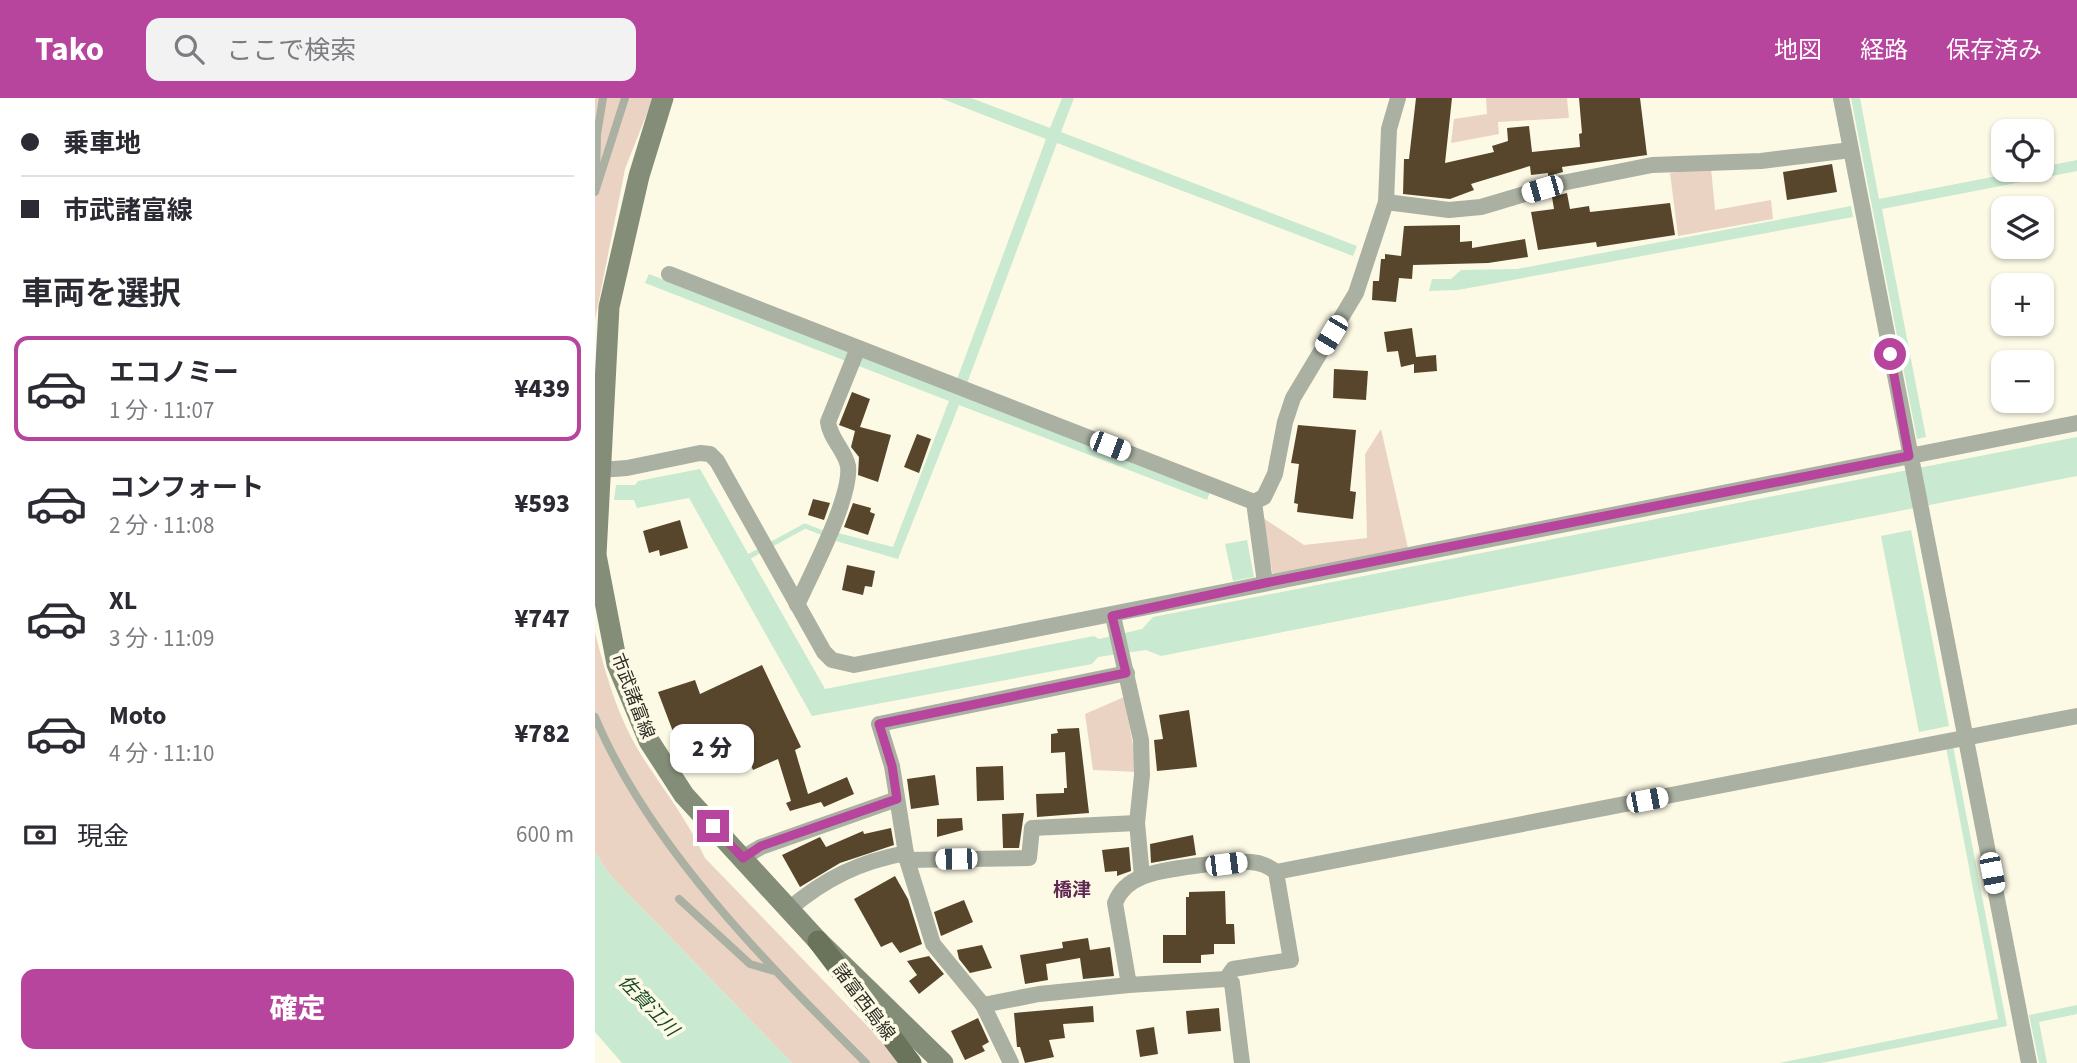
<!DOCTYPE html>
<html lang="ja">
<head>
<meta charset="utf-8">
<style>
	body { margin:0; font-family:"Source Sans 3","Noto Sans JP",sans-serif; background:#f2f2f3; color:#2b2b33; height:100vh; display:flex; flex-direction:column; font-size:26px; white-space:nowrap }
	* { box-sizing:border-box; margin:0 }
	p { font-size:23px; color:#7c7c81 }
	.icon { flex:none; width:38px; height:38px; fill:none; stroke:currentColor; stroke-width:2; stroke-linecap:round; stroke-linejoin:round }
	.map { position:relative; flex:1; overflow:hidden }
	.panel { display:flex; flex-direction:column; background:#fff; width:595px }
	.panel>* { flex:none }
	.hud { display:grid; align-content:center; height:154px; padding:0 21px; background:#fff }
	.buttons { position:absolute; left:1396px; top:21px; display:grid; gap:14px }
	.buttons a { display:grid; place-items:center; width:63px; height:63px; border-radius:14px; background:#fff; box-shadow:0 2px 5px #0004; font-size:35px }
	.end { position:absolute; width:32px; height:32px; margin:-16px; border:9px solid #b7449d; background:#fff; box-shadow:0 0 0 4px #fff }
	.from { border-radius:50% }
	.bubble { position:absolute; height:49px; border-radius:14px; background:#fff; box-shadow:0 2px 5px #0004; font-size:23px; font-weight:800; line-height:49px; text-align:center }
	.car { position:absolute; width:21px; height:42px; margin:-21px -10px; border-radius:9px; box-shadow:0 0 5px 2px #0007; background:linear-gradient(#fff 24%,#345 0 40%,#fff 0 76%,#345 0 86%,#fff 0) }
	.hud b { display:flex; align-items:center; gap:24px; height:66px; font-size:26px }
	.hud b+b { border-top:2px solid #e1e1e2 }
	.hud i { width:18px; height:18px; background:#2b2b33 }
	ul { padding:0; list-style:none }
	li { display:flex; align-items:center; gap:21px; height:105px; margin:0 14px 10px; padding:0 7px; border:4px solid transparent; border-radius:14px }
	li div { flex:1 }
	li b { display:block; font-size:26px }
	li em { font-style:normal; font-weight:800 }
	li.current { border-color:#b7449d }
	li>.icon { width:63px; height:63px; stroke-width:1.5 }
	h2 { padding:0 21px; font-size:32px; line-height:84px }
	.pay { display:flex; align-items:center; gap:18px; height:77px; padding:0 21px; font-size:26px }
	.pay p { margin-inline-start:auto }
	.primary-button { display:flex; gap:14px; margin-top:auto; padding:14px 21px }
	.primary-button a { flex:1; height:80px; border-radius:14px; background:#b7449d; color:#fff; font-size:28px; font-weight:800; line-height:80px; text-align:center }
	header { display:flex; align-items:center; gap:42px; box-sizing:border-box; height:98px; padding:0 35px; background:#b7449d; color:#fff }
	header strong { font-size:33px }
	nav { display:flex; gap:38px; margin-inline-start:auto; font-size:24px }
	.search { width:490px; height:63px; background:#f2f2f3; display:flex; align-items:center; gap:18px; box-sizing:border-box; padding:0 24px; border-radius:14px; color:#7c7c81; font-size:26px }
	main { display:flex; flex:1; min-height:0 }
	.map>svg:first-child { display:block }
	.green { fill:#ebd3c4 }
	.water { fill:#c9e9d0 }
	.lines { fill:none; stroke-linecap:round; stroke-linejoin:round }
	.stream { stroke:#c9e9d0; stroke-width:5 }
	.building { fill:#57462b }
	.lane { stroke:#aab0a2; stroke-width:8 }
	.street { stroke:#aab0a2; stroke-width:16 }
	.secondary { stroke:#848d78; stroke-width:21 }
	.primary { stroke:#69745b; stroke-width:21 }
	.route { stroke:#b7449d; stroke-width:9 }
	.labels { text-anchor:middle; stroke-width:7; stroke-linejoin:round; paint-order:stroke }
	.street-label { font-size:18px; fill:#2e2d26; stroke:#fcfae5 }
	.neighbourhood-label { font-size:19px; font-weight:bold; fill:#5f2752; stroke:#fcfae5 }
	.water-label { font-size:19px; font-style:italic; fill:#154828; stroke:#fcfae5 }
</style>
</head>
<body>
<header>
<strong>Tako</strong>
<div class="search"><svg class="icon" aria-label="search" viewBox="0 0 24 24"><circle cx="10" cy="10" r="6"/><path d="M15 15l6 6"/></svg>ここで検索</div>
<nav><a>地図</a><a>経路</a><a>保存済み</a></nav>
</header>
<main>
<section class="panel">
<div class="hud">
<b><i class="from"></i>乗車地</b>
<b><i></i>市武諸富線</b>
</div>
<h2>車両を選択</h2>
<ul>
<li class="current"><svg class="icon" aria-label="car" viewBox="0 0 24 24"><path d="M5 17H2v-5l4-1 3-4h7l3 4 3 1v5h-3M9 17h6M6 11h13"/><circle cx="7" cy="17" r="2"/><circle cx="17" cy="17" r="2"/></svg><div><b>エコノミー</b><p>1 分 · 11:07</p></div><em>¥439</em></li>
<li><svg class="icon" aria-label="car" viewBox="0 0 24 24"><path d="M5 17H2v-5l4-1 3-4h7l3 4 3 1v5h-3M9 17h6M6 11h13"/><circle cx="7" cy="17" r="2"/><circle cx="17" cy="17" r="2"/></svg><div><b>コンフォート</b><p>2 分 · 11:08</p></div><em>¥593</em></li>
<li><svg class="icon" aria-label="car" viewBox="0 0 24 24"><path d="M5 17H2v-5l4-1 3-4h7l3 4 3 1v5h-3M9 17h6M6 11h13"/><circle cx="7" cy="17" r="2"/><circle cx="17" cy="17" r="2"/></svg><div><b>XL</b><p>3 分 · 11:09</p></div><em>¥747</em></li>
<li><svg class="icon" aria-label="car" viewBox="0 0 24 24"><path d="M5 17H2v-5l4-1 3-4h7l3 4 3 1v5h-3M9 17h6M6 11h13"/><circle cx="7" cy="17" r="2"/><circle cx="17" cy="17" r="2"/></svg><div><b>Moto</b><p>4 分 · 11:10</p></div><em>¥782</em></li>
</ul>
<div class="pay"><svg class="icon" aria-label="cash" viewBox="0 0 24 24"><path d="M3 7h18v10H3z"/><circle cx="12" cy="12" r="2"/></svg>現金<p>600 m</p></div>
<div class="primary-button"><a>確定</a></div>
</section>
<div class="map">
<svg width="1482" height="965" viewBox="0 0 1482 965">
	<rect width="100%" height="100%" fill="#fcfae5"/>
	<g class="green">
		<polygon points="0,0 58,0 30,71 0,222"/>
		<polygon points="891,0 972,0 974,20 903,24 904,36 856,45 859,21 892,16"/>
		<polygon points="1116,70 1120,112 1176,102 1178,121 1083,138 1075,75"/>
		<polygon points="786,331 813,450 678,477 665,418 709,447 772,440 770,356"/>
		<path d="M0 534C10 575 23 619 45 655 67 690 93 722 110 760L281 937 304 965H197L14 776 0 754Z"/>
		<polygon points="529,599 543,674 498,672 490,616"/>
	</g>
	<g class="water">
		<polygon points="345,0 376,0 455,30 467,0 479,0 466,34 762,148 758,158 462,45 368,296 616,392 612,402 364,307 303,461 241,443 243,435 298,449 354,303 50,185 54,176 358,292 451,41"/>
		<polygon points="1256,0 1265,0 1284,101 1433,72 1447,72 1447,69 1482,62 1482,73 1287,111 1331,339 1322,341"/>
		<polygon points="1256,108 1258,119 863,192 834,193 837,181 856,181 866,172 922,171"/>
		<polygon points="1482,339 1482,378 566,558 551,552 503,559 497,566 217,618 94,400 42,410 39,402 19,402 21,387 40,387 43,383 105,371 230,591 499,538 504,541 547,531 558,519"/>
		<polygon points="1316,432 1354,628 1324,634 1286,438"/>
		<polygon points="652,442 659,479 638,483 630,446"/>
		<polygon points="1358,648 1412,928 1226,965 1184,965 1403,921 1351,649"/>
		<polygon points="0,754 14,776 197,965 27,965 0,934"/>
		<polygon points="1482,907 1482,916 1444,924 1452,965 1444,965 1434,917"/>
	</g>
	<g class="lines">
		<polyline class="stream" points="155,458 210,428 233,437"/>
	</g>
	<g class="building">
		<polygon points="821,0 857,0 850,65 899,54 897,48 913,43 912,30 934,28 937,54 985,49 984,36 987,35 984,0 1045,0 1052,57 967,69 968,74 953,78 953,75 936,77 935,68 876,86 879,92 855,101 808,96 809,61 814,61"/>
		<polygon points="1237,66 1242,94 1192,102 1188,74"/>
		<polygon points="972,95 975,111 994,108 995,114 1075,105 1080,137 1002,149 1001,144 943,152 936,114 959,111 957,99"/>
		<polygon points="865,127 865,144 877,143 877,150 930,141 933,159 893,165 818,167 817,181 804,180 801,204 777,202 778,183 784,183 786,161 790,161 790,156 806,158 809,128"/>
		<polygon points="817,230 821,259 841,257 842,273 819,275 819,266 806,269 803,253 792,254 789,234"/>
		<polygon points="739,271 773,273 771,302 738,300"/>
		<polygon points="257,294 275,301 265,329 296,337 283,384 263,377 264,359 256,349 260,333 244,327"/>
		<polygon points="703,327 761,332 755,393 761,394 758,421 702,414 703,406 699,405 704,366 696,365"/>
		<polygon points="322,336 336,341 324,375 309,369"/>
		<polygon points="218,401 235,405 229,422 213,417"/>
		<polygon points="258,405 276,410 275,414 280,416 273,437 249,429"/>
		<polygon points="85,422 93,450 65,458 64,452 54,455 48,433"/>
		<polygon points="252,467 280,473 277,489 270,488 268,497 247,492"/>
		<polygon points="167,567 206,649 200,652 213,696 252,679 259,696 229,709 226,704 195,713 191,705 196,703 183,661 158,672 151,656 116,668 103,631 80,639 63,594 100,582 105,596"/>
		<polygon points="594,612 602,669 562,673 559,642 568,641 564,617"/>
		<polygon points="484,630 494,715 442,719 441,696 469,695 469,690 472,690 470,654 456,655 456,636 463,635 462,631"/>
		<polygon points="408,668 409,702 382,703 381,669"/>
		<polygon points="340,677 344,707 316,711 312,681"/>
		<polygon points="429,715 424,750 408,750 407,716"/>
		<polygon points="367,720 368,732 342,739 342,721"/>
		<polygon points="296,730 299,747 245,765 205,789 187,757 225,739 231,749 268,733 269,736"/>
		<polygon points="598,737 601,757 556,765 555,746"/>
		<polygon points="534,749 536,773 522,778 522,773 510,774 507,752"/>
		<polygon points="300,778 313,801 327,846 305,855 297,844 286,849 259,801"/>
		<polygon points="630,793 631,826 639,826 640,846 619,846 619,856 606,857 606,865 568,865 568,837 591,837 591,799 594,799 594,794"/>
		<polygon points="369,802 378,824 346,838 339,814"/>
		<polygon points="493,840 495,852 515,849 519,878 488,881 485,860 451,866 453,882 430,886 425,857 468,850 467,844"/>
		<polygon points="387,847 397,870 375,875 364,861 362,852"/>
		<polygon points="334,858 349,876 324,896 314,883 322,877 312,863"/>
		<polygon points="498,908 499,924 468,926 470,940 454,942 459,959 430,965 425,949 422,949 419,915"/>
		<polygon points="624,910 626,933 593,936 591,913"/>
		<polygon points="383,920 394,944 387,948 390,953 370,962 356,933"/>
		<polygon points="559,929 563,956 545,959 541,932"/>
	</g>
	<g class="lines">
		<g class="lane">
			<polyline points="1,79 2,36 8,0"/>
			<polyline points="0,94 30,0"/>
			<path d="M0 619C54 748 173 867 271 965"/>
			<polyline points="84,801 155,866 179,873"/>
		</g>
		<g class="street">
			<polyline points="1246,0 1434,965"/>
			<polyline points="791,104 854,112 886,109 967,85 1057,67 1166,63 1256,52"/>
			<polyline points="74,176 659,404 669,399 680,376 690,324 698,300 761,195 791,104 794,31 803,0"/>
			<polyline points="5,372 32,370 105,355 115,356 122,363 229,554 237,562 259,567 1482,325"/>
			<polyline points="659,404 670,485"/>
			<path d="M202 507C216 476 257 399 253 368 250 352 235 341 233 324L263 250"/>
			<polyline points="518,518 546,642 547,677 542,725 547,778"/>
			<polyline points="147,760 166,749 302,701"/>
			<polyline points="312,762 434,760 437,730 542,725"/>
			<polyline points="681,774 1482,618"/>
			<path d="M194 811C231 780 264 764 311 755"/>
			<polyline points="631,881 637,885 647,965"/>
			<polyline points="388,907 338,846 312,762 297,668 284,626 532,575"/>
			<path d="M416 965 388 907 444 896 534 887 520 805C525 792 534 784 547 779 564 771 637 762 656 764 667 765 673 768 681 774L696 862 638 871 631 881 534 887"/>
		</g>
		<polyline class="secondary" points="68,0 44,78 14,209 1,457 22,566 54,643 89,697 223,843 348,965"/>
		<polyline class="primary" points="223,843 316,965"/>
	</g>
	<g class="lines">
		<polyline class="route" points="118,728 148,760 166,748 302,701 297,668 284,626 531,575 517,518 670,485 1314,358 1295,256"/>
	</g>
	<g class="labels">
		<g class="street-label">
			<text transform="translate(38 598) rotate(69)" y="6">市武諸富線</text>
			<text transform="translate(269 904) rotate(53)" y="6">諸富西島線</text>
		</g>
		<g class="neighbourhood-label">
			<text x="477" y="798">橋津</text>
		</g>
		<g class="water-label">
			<text transform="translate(54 907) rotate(46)" y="7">佐賀江川</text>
		</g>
	</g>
</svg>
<div class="buttons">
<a><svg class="icon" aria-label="locate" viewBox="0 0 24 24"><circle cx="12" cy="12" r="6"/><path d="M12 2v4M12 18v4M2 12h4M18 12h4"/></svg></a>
<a><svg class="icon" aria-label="layers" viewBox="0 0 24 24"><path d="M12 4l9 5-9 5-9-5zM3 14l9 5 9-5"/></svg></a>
<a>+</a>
<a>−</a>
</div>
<i class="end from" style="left:1295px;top:256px"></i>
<i class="end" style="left:118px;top:728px"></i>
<div class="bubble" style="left:75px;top:626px;width:84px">2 分</div>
<i class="car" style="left:947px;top:91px;rotate:254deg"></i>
<i class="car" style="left:736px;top:237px;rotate:211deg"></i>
<i class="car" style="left:515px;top:348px;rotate:111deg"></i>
<i class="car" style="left:1052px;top:702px;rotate:79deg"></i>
<i class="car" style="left:361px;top:761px;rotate:269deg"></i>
<i class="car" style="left:631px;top:766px;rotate:83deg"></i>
<i class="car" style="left:1397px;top:775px;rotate:169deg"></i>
</div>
</main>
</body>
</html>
